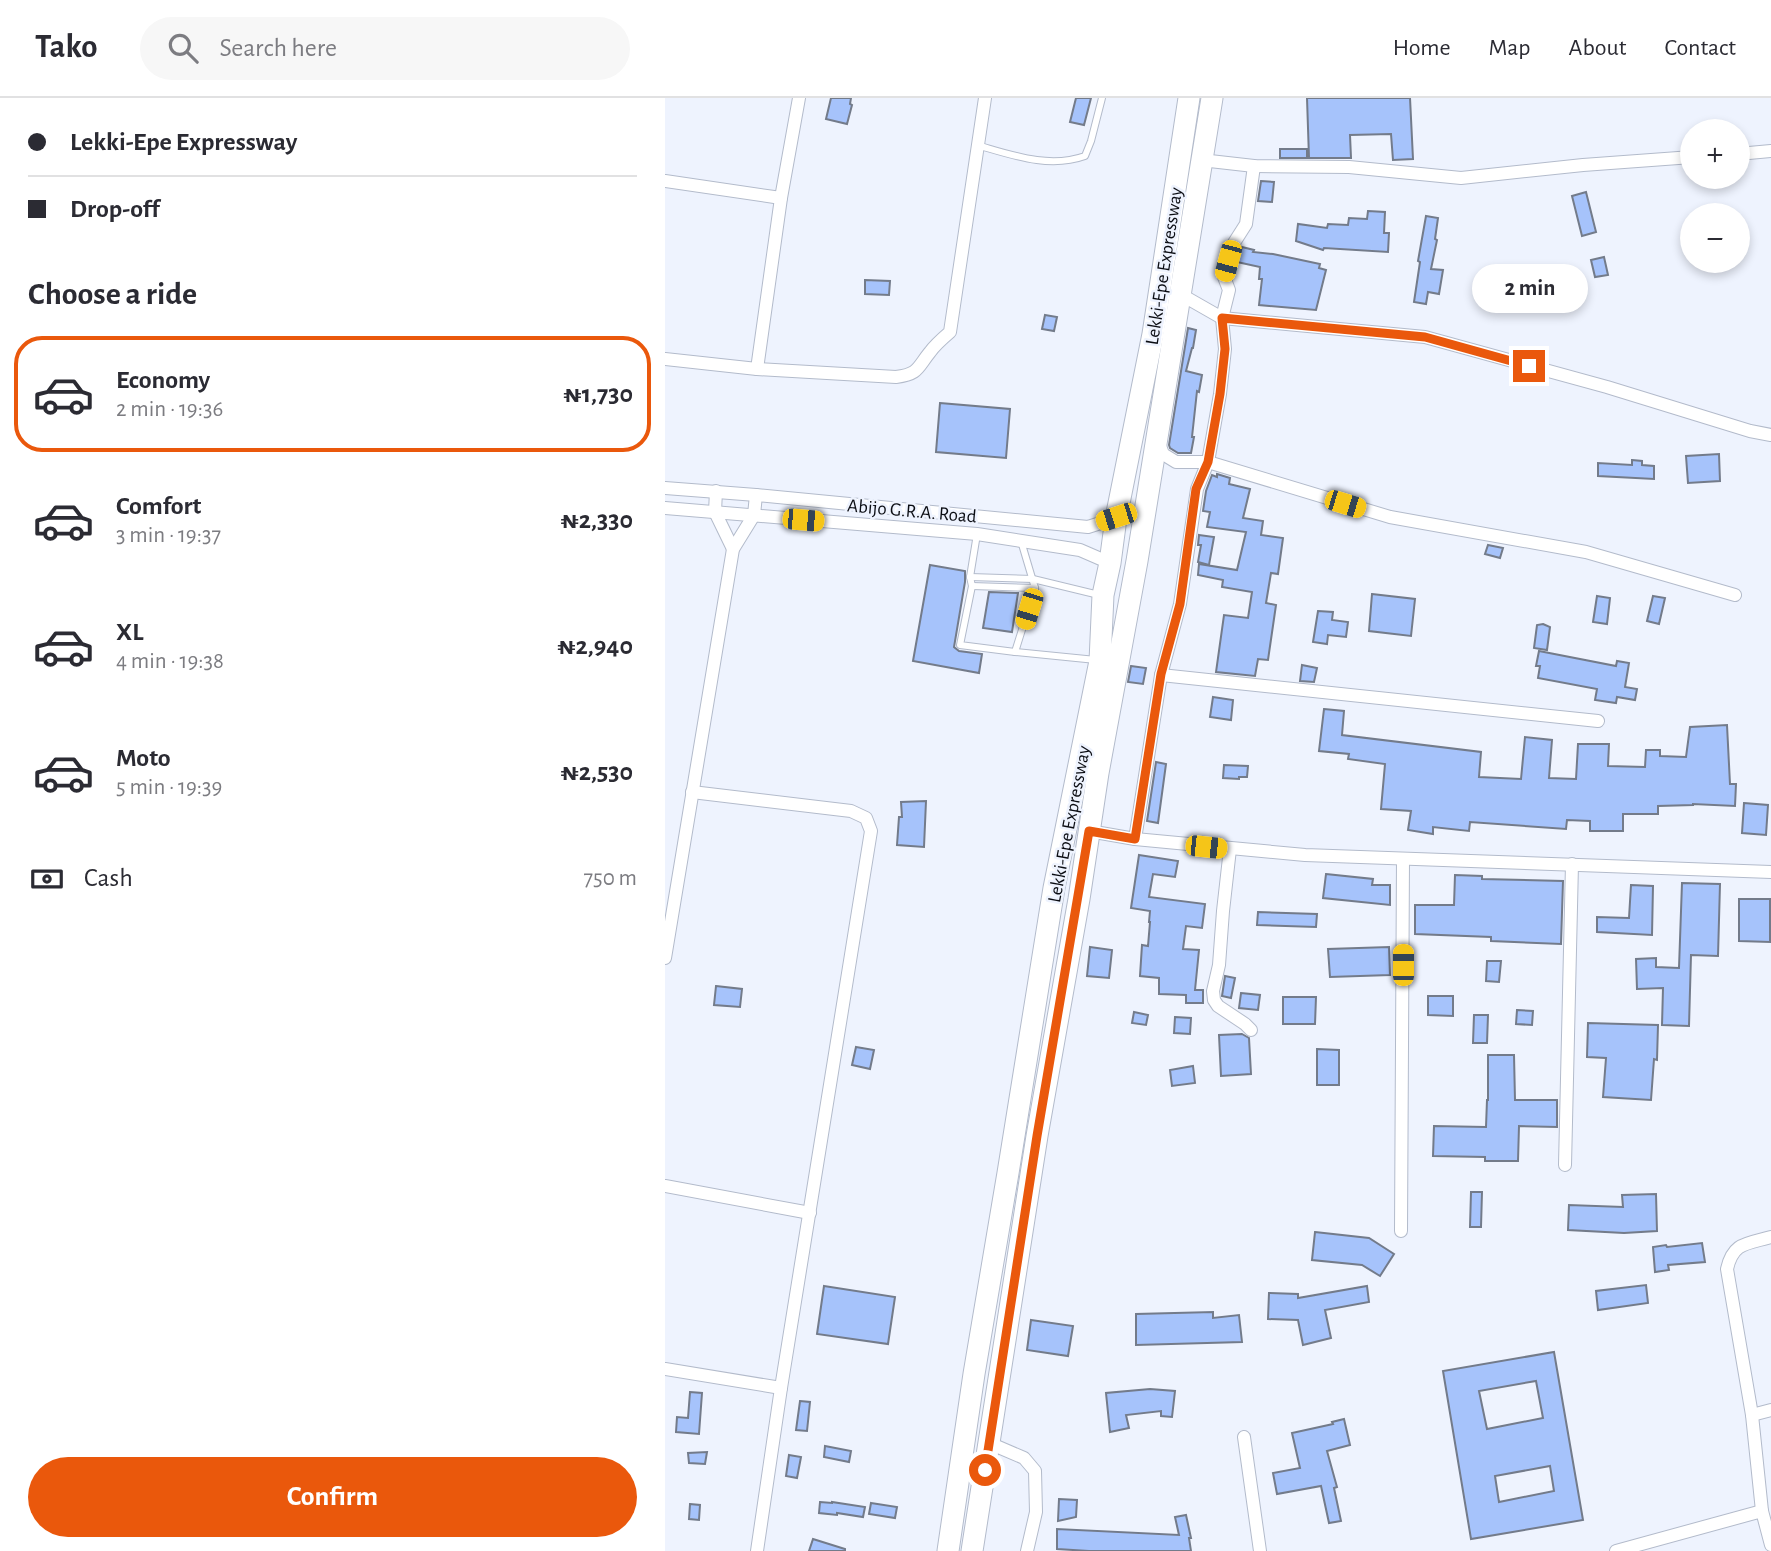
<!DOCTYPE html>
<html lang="en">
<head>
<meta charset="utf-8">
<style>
	body { margin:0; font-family:"Alegreya Sans",sans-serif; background:#f7f7f7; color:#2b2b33; height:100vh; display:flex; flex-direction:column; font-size:26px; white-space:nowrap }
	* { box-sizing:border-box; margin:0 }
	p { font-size:23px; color:#7c7c81 }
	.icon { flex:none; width:38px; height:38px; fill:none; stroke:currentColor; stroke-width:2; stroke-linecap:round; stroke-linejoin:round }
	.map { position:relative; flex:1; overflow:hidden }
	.panel { display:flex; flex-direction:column; background:#fff; width:665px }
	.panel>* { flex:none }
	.hud { display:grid; align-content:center; height:154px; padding:0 28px; background:#fff }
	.fabs { position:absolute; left:1015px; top:21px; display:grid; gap:14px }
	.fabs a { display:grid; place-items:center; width:70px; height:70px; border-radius:50%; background:#fff; box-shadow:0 4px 10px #0003; font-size:35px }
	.end { position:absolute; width:32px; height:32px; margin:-16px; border:9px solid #ea580c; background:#fff; box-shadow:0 0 0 4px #fff }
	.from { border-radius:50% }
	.bubble { position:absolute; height:49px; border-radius:24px; background:#fff; box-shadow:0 4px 10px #0003; font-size:23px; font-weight:700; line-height:49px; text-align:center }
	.car { position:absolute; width:21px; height:42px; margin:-21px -10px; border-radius:9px; box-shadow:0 0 5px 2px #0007; background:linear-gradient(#f5c518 24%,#345 0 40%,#f5c518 0 76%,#345 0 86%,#f5c518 0) }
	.hud b { display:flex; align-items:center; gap:24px; height:66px; font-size:26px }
	.hud b+b { border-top:2px solid #e1e1e2 }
	.hud i { width:18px; height:18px; background:#2b2b33 }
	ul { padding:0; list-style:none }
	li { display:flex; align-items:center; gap:21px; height:116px; margin:0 14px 10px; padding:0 14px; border:4px solid transparent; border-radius:28px }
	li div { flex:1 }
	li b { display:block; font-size:26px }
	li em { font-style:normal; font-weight:700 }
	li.on { border-color:#ea580c }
	li>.icon { width:63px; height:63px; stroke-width:1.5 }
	h2 { padding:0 28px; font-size:32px; line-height:84px }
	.pay { display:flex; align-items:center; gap:18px; height:77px; padding:0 28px; font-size:26px }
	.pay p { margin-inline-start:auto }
	.button { display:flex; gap:14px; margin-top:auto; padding:14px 28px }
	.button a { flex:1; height:80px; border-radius:42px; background:#ea580c; color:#fff; font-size:28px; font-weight:700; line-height:80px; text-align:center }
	header { display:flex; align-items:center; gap:42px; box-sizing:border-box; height:98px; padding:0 35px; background:#fff; border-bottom:2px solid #e1e1e2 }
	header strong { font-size:33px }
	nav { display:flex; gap:38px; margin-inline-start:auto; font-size:24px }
	.search { width:490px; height:63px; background:#f7f7f7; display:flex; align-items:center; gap:18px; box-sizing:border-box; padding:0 24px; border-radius:38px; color:#7c7c81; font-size:26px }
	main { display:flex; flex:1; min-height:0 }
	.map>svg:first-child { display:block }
	.building { fill:#a6c3fb; stroke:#737b8a; stroke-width:2; fill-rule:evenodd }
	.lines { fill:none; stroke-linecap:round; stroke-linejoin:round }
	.service-casing { stroke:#b3bbcb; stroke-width:8 }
	.minor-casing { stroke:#b3bbcb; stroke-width:14 }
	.trunk-casing { stroke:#b3bbcb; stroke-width:23 }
	.service { stroke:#fff; stroke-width:6 }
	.minor { stroke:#fff; stroke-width:12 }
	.trunk { stroke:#fff; stroke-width:21 }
	.route { stroke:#ea580c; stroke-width:9 }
	.labels { text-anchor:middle; stroke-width:5; stroke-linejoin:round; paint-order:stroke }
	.street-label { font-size:19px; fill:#0b0d13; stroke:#eef3fe }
</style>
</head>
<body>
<header>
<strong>Tako</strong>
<div class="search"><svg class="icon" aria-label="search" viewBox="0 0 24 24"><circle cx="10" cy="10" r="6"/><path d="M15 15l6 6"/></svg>Search here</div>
<nav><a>Home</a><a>Map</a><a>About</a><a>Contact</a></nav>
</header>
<main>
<section class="panel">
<div class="hud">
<b><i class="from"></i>Lekki-Epe Expressway</b>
<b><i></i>Drop-off</b>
</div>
<h2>Choose a ride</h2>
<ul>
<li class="on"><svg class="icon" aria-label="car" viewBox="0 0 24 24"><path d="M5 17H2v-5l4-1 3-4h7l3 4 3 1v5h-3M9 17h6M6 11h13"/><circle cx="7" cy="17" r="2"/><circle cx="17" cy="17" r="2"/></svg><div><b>Economy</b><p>2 min · 19:36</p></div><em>₦1,730</em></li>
<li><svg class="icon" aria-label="car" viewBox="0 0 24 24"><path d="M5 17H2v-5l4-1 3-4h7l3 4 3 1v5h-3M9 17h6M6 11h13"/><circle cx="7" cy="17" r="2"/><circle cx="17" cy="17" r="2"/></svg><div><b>Comfort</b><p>3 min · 19:37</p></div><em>₦2,330</em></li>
<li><svg class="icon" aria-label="car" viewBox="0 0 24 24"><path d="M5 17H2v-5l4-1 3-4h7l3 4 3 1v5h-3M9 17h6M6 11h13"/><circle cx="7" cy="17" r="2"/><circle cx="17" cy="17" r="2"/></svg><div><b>XL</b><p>4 min · 19:38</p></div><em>₦2,940</em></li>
<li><svg class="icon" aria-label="car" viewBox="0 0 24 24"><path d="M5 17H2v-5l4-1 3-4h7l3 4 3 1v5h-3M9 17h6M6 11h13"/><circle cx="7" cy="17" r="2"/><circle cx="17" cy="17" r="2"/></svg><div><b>Moto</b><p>5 min · 19:39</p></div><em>₦2,530</em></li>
</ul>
<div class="pay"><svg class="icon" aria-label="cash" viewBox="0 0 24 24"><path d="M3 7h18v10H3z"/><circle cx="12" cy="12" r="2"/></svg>Cash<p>750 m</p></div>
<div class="button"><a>Confirm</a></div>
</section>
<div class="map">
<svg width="1106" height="1453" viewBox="0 0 1106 1453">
	<rect width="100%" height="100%" fill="#eef3fe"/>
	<g class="building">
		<polygon points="166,0 186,0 185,6 187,7 182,26 161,21"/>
		<polygon points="411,0 426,0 419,27 405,24"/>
		<polygon points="642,0 745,0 748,61 728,62 726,36 685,37 686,60 644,60"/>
		<rect x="615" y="51" width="27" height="9"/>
		<polygon points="596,83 609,84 607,104 593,103"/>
		<polygon points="921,94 931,134 917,138 907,98"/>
		<polygon points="703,113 720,114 719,135 724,135 723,154 659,150 658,152 631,143 633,126 662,130 663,126 683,127 684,120 702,121"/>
		<polygon points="761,118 773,120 770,141 772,142 766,171 778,172 774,196 763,194 761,206 749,204 755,164 753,163"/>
		<polygon points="577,149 589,152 588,154 608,156 655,166 654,170 661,172 651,212 594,207 597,181 594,181 595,169 572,164"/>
		<polygon points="939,159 943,177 930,179 926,162"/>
		<polygon points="200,182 225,183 224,197 200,196"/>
		<polygon points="836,190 879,195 878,207 835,202"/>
		<polygon points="380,217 392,219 389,233 377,231"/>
		<polygon points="523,230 531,232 528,250 527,250 521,273 537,277 534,294 532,293 527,339 529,339 526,355 513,355 505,350 504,347"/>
		<polygon points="275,305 345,311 341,360 271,354"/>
		<polygon points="1054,356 1055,383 1023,385 1021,358"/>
		<polygon points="967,362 977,363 977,367 989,368 989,381 933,378 933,365 967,367"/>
		<polygon points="552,376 565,380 564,386 585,391 578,420 598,423 596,437 618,440 613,476 606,475 601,505 611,507 603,562 593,561 590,578 551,574 559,517 583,520 587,494 557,489 558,482 533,477 534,466 572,472 581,434 542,429 545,414 538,413 541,393 547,377 552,379"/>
		<polygon points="534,437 549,439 544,467 533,464 536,447 533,447"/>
		<polygon points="823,447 838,450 835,460 820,456"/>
		<polygon points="265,467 300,473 300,484 289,549 294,553 317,556 314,575 248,563"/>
		<polygon points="324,494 353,495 347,534 318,530"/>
		<polygon points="707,496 750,501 746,538 704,533"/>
		<polygon points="932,498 945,500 942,526 928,524"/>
		<polygon points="988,498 1000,500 994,526 982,523"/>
		<polygon points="653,513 668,514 667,522 683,524 681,539 663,537 662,546 648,544"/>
		<polygon points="878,526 885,529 882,552 869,550 872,527"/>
		<polygon points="874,553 951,568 952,563 964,565 960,589 972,591 970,602 952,599 951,605 930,602 932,591 873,580 875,568 871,568"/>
		<polygon points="637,567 652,570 649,584 635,583"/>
		<polygon points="466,568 481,570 478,586 463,584"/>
		<polygon points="548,599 568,602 566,622 545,619"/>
		<polygon points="659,611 679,613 677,637 816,654 814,679 856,681 860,639 887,642 884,680 911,681 913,646 944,646 943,668 980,669 981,652 995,652 995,658 1021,659 1025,629 1062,627 1065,686 1071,686 1070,708 1028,706 1028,707 993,708 993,716 958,716 958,733 925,733 925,723 902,722 901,731 805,724 804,733 768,729 768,736 743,732 746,713 716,711 720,666 683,661 684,656 654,653"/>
		<polygon points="491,664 501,666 493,725 482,723"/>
		<polygon points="559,667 583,668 582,679 574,679 574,681 558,680"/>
		<polygon points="261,703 259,749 232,747 234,719 237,719 236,704"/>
		<polygon points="1079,705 1103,707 1101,737 1077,735"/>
		<polygon points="474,757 513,763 510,779 488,776 484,799 540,806 537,830 521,828 518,851 534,852 530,892 538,892 538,905 521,905 521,897 494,896 494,880 475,878 477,847 483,848 485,824 484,824 485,813 466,810"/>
		<polygon points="661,776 708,781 707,787 725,787 725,807 658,800"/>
		<polygon points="790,777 817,778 817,781 898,783 896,846 826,843 826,839 750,836 750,807 789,807"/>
		<polygon points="1017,785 1055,786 1053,858 1026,857 1024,928 997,927 998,890 972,891 971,861 991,860 991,869 1014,870"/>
		<polygon points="966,787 988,788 987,837 932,834 932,819 964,820"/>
		<polygon points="1074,801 1105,801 1105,844 1074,843"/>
		<polygon points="593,814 652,816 651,829 592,827"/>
		<polygon points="425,849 447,852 444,880 422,878"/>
		<polygon points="724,849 725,877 665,879 663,851"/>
		<polygon points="822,863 836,863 834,884 821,883"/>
		<polygon points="560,878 570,880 566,900 557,898"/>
		<polygon points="51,888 77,891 75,909 49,907"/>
		<polygon points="576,895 595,897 593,912 574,910"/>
		<polygon points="763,898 788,898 788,918 763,917"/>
		<polygon points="618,899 651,899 650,926 618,926"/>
		<polygon points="852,912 868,913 867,927 851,926"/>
		<polygon points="469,914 483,917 481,927 467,925"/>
		<polygon points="809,917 823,917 822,945 808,945"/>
		<polygon points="510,919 526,920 525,936 509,935"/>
		<polygon points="923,925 993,927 992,962 989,961 986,1002 938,999 941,960 922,959"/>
		<polygon points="577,936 584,940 586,976 556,978 554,937"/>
		<polygon points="191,949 209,952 205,971 187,967"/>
		<polygon points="652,951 674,952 674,987 652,987"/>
		<polygon points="823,957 849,957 850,1002 892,1002 892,1029 854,1028 853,1063 820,1063 820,1059 768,1058 769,1028 821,1029 822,1002 823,1002"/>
		<polygon points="528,968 530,985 507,988 505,972"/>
		<polygon points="806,1094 817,1094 816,1129 805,1129"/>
		<polygon points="991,1096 992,1133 959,1135 903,1132 904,1107 958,1109 957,1097"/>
		<polygon points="650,1134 704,1140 729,1156 715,1178 697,1167 647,1162"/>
		<polygon points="1037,1145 1040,1164 1003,1167 1004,1172 990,1174 988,1149 1001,1147 1002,1149"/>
		<polygon points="981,1187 983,1205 933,1212 931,1193"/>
		<polygon points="159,1188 230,1199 223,1246 152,1236"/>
		<polygon points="702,1188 704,1204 660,1212 666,1240 638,1247 633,1222 603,1221 604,1195 633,1196 633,1200"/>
		<polygon points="548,1214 548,1220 574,1217 577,1244 471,1247 471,1216"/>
		<polygon points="366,1222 408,1228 403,1258 362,1252"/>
		<path d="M889 1254 918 1422 806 1441 778 1273ZM871 1283 878 1320 822 1331 814 1293ZM885 1368 889 1393 834 1404 830 1378Z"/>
		<polygon points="485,1291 510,1293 507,1319 496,1318 496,1313 461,1317 464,1330 445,1334 441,1295"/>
		<polygon points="25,1294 37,1295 34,1336 11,1334 12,1319 23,1320"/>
		<polygon points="135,1303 145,1304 142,1333 131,1332"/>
		<polygon points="679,1321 685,1347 662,1353 672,1389 669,1390 676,1423 664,1425 656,1388 612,1396 608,1375 635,1370 627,1335 668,1326 667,1324"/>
		<polygon points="160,1348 186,1353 184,1364 159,1359"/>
		<polygon points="42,1354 40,1366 24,1365 23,1355"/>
		<polygon points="124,1357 136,1359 132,1380 121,1378"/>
		<polygon points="394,1401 412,1402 411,1419 393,1423"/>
		<polygon points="155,1404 167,1405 167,1404 200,1409 198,1419 172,1415 172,1417 154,1415"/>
		<polygon points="206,1405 232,1409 230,1420 204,1416"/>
		<polygon points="25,1406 35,1407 34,1422 24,1421"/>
		<polygon points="521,1417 526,1440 524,1440 526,1453 424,1453 392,1451 392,1431 514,1437 510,1419"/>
		<polygon points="148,1441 180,1451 180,1453 144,1453"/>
	</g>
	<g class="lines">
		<g class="service-casing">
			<g id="service">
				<path d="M312 47C347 57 384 71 420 58L426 43 437 0"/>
				<polyline points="312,436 305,479 307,488 295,547 350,554 431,562"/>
				<polyline points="305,479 368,481 434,497"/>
				<polyline points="307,488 370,490"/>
				<polyline points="350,554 370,490 356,443"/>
			</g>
		</g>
		<g class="minor-casing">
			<g id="minor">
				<polyline points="1073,56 1106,53"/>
				<polyline points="536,62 589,68 684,69 796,80 918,67 1027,59"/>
				<polyline points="0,83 116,100"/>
				<polyline points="515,196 557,220 760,239 942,289 1085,333 1106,337"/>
				<path d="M0 261 92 271 231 279C254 276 252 270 265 254 270 247 278 240 285 234L320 0"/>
				<polyline points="92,271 116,100 134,0"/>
				<polyline points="493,343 498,356 511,364 543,364 725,419 921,454 1070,497"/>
				<polyline points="0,390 91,397 423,429 451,420"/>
				<polyline points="51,393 50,414 68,451"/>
				<polyline points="0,410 312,436 415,452 445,465"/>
				<polyline points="496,577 933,623"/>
				<polyline points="27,694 186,713 201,720 206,733 116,1290 92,1453"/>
				<polyline points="424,733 470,741 640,757 1106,774"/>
				<polyline points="470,741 496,577 515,506 532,391 543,364 555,296 560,251 557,220 564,192 559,179 567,148 581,126 589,68"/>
				<polyline points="565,751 558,813 554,867 548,893 549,902 553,908 580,926 586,932"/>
				<polyline points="0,860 68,451 89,417 91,397"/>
				<polyline points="900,1067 907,766"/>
				<polyline points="0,1088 145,1115"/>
				<polyline points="736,1133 738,761"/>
				<polyline points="0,1271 116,1290"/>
				<polyline points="1087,1317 1106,1312"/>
				<polyline points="579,1339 595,1453"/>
				<polyline points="324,1345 359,1360 370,1373 371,1414 362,1453"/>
				<path d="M1097 1413 1087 1317 1062 1171C1068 1144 1082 1146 1106 1139"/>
				<polyline points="951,1453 1097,1413 1106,1447"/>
			</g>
		</g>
		<g class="trunk-casing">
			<g id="trunk">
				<polyline points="283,1453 309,1276 343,1075 389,790 435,563 438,497 445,465 451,420 488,236 524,0"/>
				<polyline points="307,1453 372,1038 414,801 433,675 472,463 547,0"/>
			</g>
		</g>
		<use href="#service" class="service"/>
		<use href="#minor" class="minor"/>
		<use href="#trunk" class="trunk"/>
	</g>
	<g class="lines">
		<polyline class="route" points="320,1372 372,1038 424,733 470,741 496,576 515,506 531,391 543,364 555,296 560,251 557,220 760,239 864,268"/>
	</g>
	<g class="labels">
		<g class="street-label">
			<text transform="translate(498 168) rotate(-81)" y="7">Lekki-Epe Expressway</text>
			<text transform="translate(247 412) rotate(5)" y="7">Abijo G.R.A. Road</text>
			<text transform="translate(403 726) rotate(-79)" y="7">Lekki-Epe Expressway</text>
		</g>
	</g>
</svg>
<div class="fabs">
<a>+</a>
<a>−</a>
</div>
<i class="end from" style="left:320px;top:1372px"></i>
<i class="end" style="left:864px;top:268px"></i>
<div class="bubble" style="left:807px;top:166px;width:116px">2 min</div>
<i class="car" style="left:563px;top:163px;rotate:195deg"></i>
<i class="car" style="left:680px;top:406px;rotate:107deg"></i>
<i class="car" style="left:451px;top:419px;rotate:252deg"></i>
<i class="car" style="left:138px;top:422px;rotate:95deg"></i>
<i class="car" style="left:364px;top:511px;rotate:197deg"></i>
<i class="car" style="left:541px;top:749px;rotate:96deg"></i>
<i class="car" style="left:738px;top:867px;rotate:0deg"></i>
</div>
</main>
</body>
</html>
